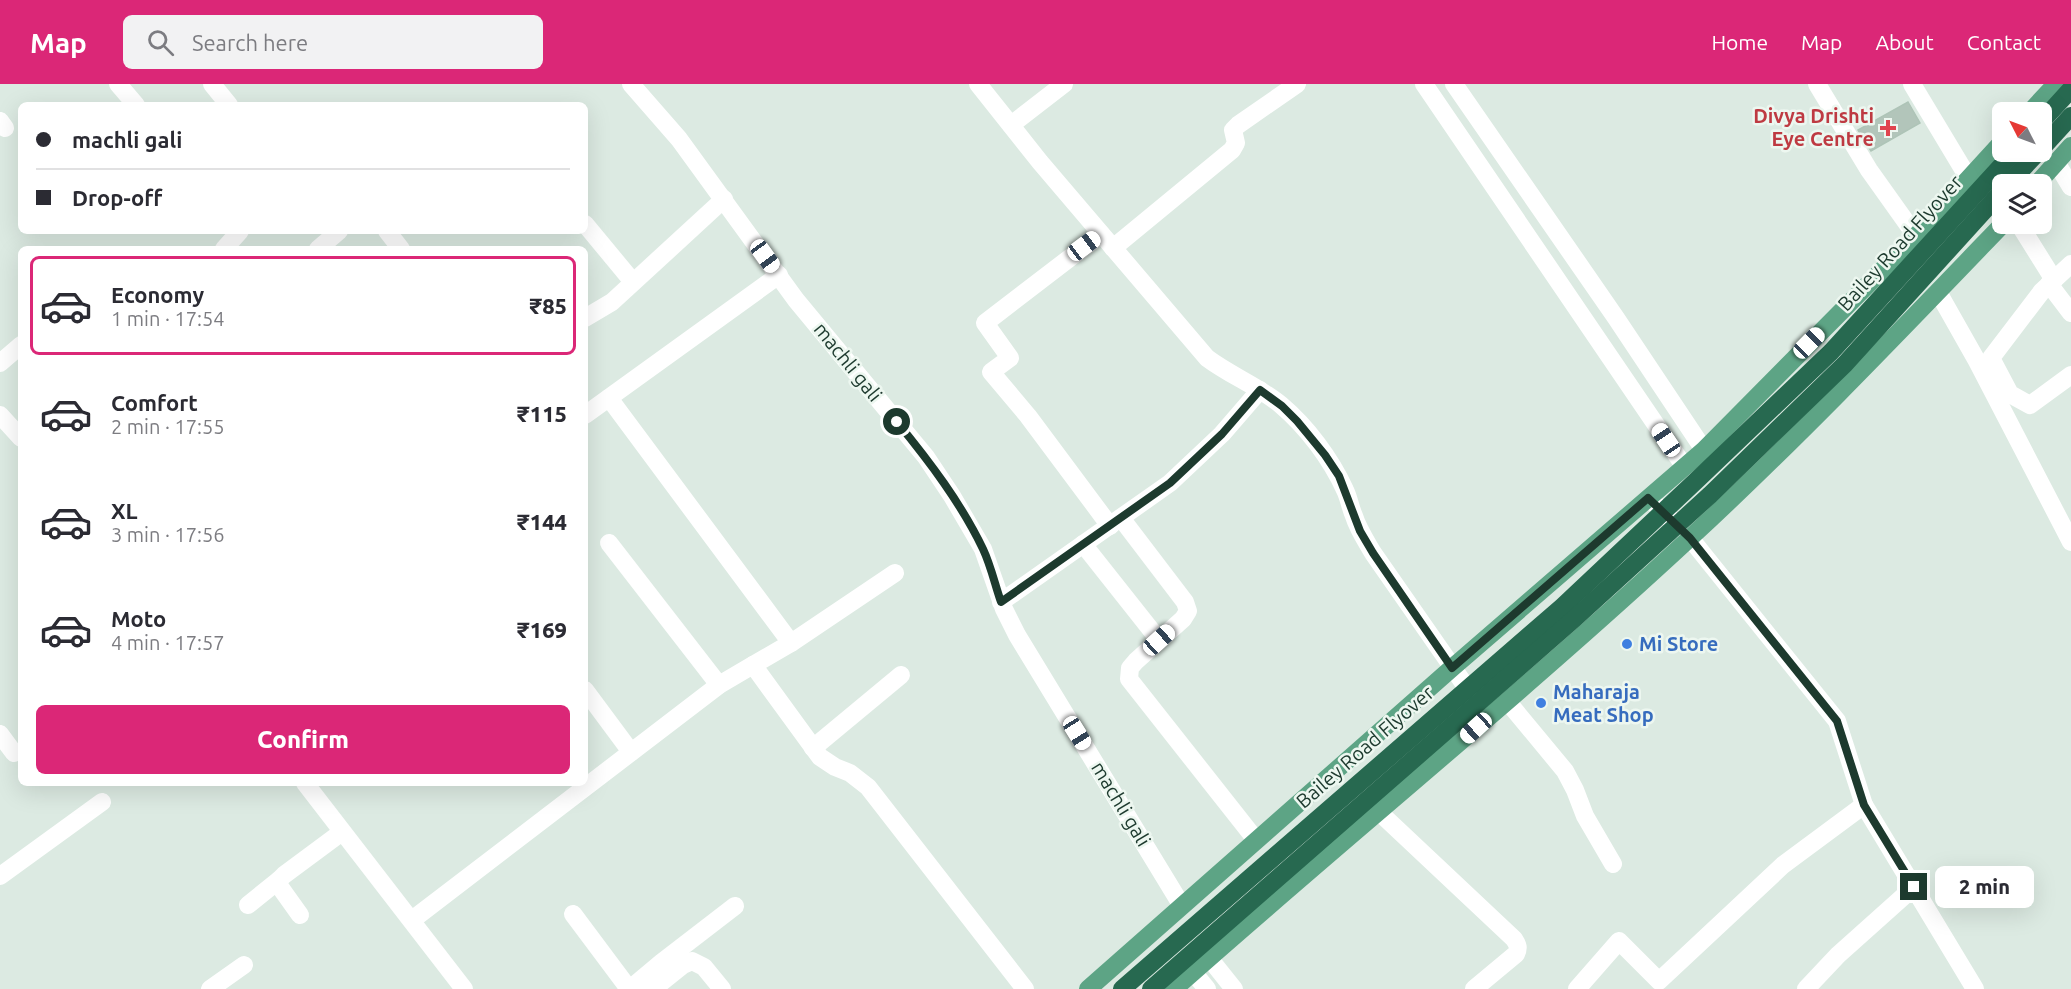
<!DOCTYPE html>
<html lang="en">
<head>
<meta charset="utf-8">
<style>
	body { margin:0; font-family:Ubuntu,sans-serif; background:#f2f2f3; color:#2b2b33; height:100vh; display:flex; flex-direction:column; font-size:22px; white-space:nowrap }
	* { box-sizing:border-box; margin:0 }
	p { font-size:20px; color:#7c7c81 }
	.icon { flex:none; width:33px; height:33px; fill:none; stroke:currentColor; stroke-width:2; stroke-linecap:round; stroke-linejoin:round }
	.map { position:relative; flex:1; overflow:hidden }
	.panel { position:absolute; left:18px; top:162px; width:570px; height:540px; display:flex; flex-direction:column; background:#fff; border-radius:9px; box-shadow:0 6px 24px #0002 }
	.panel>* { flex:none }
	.banner { position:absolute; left:18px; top:18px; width:570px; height:132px; border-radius:9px; box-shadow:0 6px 24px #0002; display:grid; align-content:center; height:132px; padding:0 18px; background:#fff }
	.needle { width:39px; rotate:312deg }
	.controls { position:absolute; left:1992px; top:18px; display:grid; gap:12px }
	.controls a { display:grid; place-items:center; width:60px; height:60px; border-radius:9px; background:#fff; box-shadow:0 6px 24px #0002; font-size:30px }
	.end { position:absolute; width:27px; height:27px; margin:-14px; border:8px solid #1d3a2e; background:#fff; box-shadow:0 0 0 3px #fff }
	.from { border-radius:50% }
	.bubble { position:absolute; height:42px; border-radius:9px; background:#fff; box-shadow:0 6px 24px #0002; font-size:20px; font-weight:800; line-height:42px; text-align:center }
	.car { position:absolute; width:18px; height:36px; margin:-18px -9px; border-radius:8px; box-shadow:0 0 4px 2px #0007; background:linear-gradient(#fff 24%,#345 0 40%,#fff 0 76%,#345 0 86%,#fff 0) }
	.banner b { display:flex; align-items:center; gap:21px; height:57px; font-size:22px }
	.banner b+b { border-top:2px solid #e1e1e2 }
	.banner i { width:15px; height:15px; background:#2b2b33 }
	ul { padding:10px 0 0; list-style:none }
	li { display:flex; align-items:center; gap:18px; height:99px; margin:0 12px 9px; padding:0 6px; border:3px solid transparent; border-radius:9px }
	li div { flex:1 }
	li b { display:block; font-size:22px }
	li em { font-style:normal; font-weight:800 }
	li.selected { border-color:#db2777 }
	li>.icon { width:54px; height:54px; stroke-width:1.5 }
	.primary-button { display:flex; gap:12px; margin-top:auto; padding:12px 18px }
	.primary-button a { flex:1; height:69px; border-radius:9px; background:#db2777; color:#fff; font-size:24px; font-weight:800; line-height:69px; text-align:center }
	header { display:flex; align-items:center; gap:36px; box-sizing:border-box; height:84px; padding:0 30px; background:#db2777; color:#fff }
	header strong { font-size:28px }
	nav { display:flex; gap:33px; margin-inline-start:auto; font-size:21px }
	.search { width:420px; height:54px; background:#f2f2f3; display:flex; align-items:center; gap:15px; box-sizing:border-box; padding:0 21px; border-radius:9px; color:#7c7c81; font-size:22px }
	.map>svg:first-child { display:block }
	.building { fill:#b2c5ba; stroke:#aec4b7; stroke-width:1.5 }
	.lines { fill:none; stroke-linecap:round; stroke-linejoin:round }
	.minor { stroke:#fff; stroke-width:18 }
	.major { stroke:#5da485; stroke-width:18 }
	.highway { stroke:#276950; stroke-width:18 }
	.route { stroke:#1d3a2e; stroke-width:8 }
	.health-dot { fill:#e0444e; stroke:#edf7f0; stroke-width:2 }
	.shop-dot { fill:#3f7fe0; stroke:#edf7f0; stroke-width:2 }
	.labels { text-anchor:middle; stroke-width:5; stroke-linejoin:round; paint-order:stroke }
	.health-label { font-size:20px; font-weight:bold; fill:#be3a42; stroke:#edf7f0; text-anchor:end }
	.street-label { font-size:20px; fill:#1d3a2e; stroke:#edf7f0 }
	.shop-label { font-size:20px; font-weight:bold; fill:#366cbe; stroke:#edf7f0; text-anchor:start }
</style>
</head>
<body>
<header>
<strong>Map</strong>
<div class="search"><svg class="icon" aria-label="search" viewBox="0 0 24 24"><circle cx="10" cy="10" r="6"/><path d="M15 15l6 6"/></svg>Search here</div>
<nav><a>Home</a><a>Map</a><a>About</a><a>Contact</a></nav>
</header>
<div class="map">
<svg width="2071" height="905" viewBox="0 0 2071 905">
	<rect width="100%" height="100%" fill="#dceae2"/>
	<polygon class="building" points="1908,18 1920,39 1871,67 1858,46"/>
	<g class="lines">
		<g class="minor">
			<polyline points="118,0 136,21"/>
			<polyline points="212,0 229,21"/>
			<polyline points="631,0 679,55 796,216 926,373 952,412 983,465 1004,525 1017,551 1182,822"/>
			<path d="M978 0 1040 78 1207 274C1231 292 1258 302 1281 321 1307 343 1331 375 1345 406 1349 414 1350 423 1354 432 1358 445 1366 457 1373 469L1476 617"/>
			<polyline points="1424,0 1684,382"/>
			<polyline points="1454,0 1616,234 1704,366"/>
			<polyline points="1817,0 1869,86 1916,152"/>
			<polyline points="1912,0 1969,95"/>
			<polyline points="0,37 5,44"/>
			<polyline points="1011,41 1064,0"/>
			<polyline points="2056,78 2071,103"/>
			<polyline points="585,140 633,198"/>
			<polyline points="2019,140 2054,196"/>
			<polyline points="387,147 401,165"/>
			<polyline points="1101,150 985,239 1010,274 991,288 1028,332 1110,442"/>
			<polyline points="1113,164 1232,66 1236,59 1233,46 1238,41 1297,0"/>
			<polyline points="224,165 240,147"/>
			<polyline points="318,165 339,147"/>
			<polyline points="2071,180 2042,207 1991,274 2010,310 2030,321 2071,291"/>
			<polyline points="2049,200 2071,229"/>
			<polyline points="1938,208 1977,277 2071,458"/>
			<polyline points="585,234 612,218 724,115"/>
			<polyline points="0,279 21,261"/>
			<polyline points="609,314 791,559"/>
			<polyline points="0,331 21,354"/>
			<polyline points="585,331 779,191"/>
			<polyline points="1652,417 1690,454 1837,637 1864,721"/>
			<polyline points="1121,434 1185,518 1188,527 1183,535 1136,577 1130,584 1129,595 1256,756"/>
			<polyline points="609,459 719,601"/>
			<polyline points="1083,460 1159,556"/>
			<polyline points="1001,518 1170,399 1222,350 1260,306"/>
			<polyline points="753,581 791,559 895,489"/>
			<polyline points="585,606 631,668"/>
			<polyline points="1507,617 1565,687 1575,706 1585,732 1613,780"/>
			<polyline points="0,650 14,669"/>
			<polyline points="813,664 901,591"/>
			<polyline points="305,699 464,905"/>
			<path d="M1379 728 1514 855C1518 861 1519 864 1516 870L1474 905"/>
			<polyline points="0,792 102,718"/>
			<polyline points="248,821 279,796"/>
			<polyline points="573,830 629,905"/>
			<polyline points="300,831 280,803 279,796 284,791 342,748"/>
			<polyline points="412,836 719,601 753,581 820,673 835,683 850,689 868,703 1025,905"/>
			<polyline points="1210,875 1234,905"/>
			<polyline points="1193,888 1207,905"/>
			<polyline points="210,905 244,881"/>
			<polyline points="630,905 661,879 735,822"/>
			<polyline points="653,905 683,881 692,877 704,883 722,905"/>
			<polyline points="1577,905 1619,857 1659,897 1783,781 1864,721 1975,905"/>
			<polyline points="1806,905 1838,871 1914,803"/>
		</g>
		<g class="major">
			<polyline points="2030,28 2056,0"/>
			<polyline points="2037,100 2071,62"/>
			<polyline points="1088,905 1452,584 1704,366 1916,152 2002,58"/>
			<path d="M1174 905C1345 753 1523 609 1691 453 1799 353 1901 246 2003 140"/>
		</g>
		<g class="highway">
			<polyline points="2042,37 2071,5"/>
			<polyline points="2042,64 2071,32"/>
			<polyline points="2008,100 2038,68"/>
			<polyline points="1122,905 1562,523 1699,394 1831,268 2014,68"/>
			<polyline points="1151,905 1574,535 1710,411 1845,280 2002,107"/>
		</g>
	</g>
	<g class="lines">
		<path class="route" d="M897 338C929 377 961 419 983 465 991 482 995 501 1001 518L1170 399 1222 350 1260 306 1282 322 1297 337 1325 371 1339 392 1360 447 1373 469 1452 584 1648 414 1690 454 1837 637 1864 721 1914 803"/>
	</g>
	<path class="health-dot" d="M1885 35h6v6h6v6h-6v6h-6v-6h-6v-6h6z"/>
	<g class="shop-dot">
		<circle cx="1627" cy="560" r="6"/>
		<circle cx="1541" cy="619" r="6"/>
	</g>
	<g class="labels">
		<g class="health-label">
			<text x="1874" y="39">Divya Drishti<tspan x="1874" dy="23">Eye Centre</tspan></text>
		</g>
		<g class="street-label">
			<text transform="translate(1900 159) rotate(-48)" y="7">Bailey Road Flyover</text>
			<text transform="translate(848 278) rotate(51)" y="7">machli gali</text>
			<text transform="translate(1365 663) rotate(-41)" y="7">Bailey Road Flyover</text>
			<text transform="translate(1121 720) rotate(59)" y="7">machli gali</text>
		</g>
		<g class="shop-label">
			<text x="1639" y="567">Mi Store</text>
			<text x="1553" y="615">Maharaja<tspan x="1553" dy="23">Meat Shop</tspan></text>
		</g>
	</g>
</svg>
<div class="controls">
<a><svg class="needle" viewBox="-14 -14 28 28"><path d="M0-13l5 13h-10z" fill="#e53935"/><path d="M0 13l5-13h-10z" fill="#7c7c81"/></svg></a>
<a><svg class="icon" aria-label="layers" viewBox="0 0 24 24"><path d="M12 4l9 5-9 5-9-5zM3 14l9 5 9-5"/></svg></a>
</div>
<i class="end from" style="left:897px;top:338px"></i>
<i class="end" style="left:1914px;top:803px"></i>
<div class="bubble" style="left:1935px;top:782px;width:99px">2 min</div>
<i class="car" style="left:1084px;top:162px;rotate:53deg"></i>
<i class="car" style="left:765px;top:172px;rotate:144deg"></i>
<i class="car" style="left:1809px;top:259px;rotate:45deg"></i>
<i class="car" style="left:1666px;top:356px;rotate:326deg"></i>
<i class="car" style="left:1159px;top:556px;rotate:48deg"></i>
<i class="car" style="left:1476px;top:644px;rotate:228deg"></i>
<i class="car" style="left:1077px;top:649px;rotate:148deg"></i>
<div class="banner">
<b><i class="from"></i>machli gali</b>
<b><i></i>Drop-off</b>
</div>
<section class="panel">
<ul>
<li class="selected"><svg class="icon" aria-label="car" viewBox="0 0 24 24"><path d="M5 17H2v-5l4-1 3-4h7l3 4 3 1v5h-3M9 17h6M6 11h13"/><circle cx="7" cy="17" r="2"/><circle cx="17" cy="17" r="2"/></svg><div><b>Economy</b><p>1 min · 17:54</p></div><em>₹85</em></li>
<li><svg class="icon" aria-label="car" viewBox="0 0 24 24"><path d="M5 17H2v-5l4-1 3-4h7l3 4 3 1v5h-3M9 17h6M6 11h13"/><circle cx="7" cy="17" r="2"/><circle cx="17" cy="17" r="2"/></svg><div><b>Comfort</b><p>2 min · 17:55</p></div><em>₹115</em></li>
<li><svg class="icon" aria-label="car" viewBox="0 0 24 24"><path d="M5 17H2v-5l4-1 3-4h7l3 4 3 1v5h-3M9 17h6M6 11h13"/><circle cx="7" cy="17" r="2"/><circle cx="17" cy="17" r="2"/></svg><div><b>XL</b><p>3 min · 17:56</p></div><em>₹144</em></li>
<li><svg class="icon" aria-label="car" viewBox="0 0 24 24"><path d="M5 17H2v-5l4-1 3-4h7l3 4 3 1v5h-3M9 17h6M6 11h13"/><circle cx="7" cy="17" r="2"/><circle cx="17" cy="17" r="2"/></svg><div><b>Moto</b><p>4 min · 17:57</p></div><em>₹169</em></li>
</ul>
<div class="primary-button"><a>Confirm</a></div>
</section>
</div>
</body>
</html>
